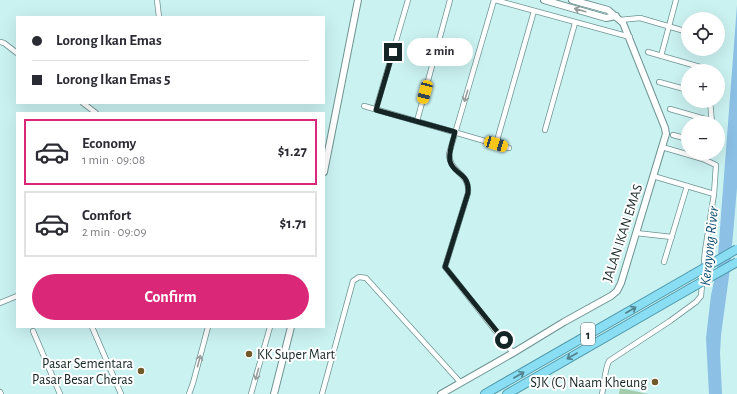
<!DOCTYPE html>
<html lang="en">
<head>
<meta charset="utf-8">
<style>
	body { margin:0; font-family:"Alegreya Sans",sans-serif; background:#f2f2f3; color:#2b2b33; height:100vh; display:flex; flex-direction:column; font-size:15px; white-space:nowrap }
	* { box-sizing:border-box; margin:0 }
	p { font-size:13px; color:#7c7c81 }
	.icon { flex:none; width:22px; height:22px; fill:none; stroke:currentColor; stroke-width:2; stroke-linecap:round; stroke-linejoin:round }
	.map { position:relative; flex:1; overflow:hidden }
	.drawer { position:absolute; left:16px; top:112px; width:309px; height:216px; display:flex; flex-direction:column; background:#fff; border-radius:0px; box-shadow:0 4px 16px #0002 }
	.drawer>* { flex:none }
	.banner { position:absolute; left:16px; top:16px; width:309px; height:88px; border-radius:0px; box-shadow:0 4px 16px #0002; display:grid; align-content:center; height:88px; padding:0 16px; background:#fff }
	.controls { position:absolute; left:681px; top:12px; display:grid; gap:8px }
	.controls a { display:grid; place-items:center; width:44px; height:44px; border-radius:50%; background:#fff; box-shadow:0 4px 16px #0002; font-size:20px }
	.end { position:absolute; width:18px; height:18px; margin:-9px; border:5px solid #152424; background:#fff; box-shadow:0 0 0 2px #fff }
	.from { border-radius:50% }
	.bubble { position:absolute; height:28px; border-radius:14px; background:#fff; box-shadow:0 4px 16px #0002; font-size:13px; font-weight:700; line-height:28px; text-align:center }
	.car { position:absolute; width:12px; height:24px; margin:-12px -6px; border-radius:5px; box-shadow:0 0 3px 1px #0007; background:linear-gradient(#f5c518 24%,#345 0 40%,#f5c518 0 76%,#345 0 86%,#f5c518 0) }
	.banner b { display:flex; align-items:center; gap:14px; height:38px; font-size:15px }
	.banner b+b { border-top:1px solid #e1e1e2 }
	.banner i { width:10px; height:10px; background:#2b2b33 }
	ul { padding:7px 0 0; list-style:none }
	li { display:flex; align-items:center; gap:12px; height:66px; margin:0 8px 6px; padding:0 8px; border:2px solid #e1e1e2; border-radius:0px }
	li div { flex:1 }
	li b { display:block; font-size:15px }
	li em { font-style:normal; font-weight:700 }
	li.on { border-color:#db2777 }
	li>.icon { width:36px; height:36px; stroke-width:1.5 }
	.cta { display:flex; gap:8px; margin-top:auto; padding:8px 16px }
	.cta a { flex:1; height:46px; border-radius:24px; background:#db2777; color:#fff; font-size:16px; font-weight:700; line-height:46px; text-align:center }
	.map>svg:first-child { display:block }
	.green { fill:#a3ccac }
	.water { fill:#8cc0e5 }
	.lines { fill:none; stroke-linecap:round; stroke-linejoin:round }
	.minor-casing { stroke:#6e9393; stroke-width:6 }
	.tertiary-casing { stroke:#6e9393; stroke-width:8 }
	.trunk-casing { stroke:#4e97a9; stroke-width:10 }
	.minor { stroke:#fff; stroke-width:4.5 }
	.tertiary { stroke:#fff; stroke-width:6 }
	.trunk { stroke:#8adef4; stroke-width:8 }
	.trunk-bridge-casing { stroke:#4e97a9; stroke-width:10; stroke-linecap:butt }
	.trunk-bridge { stroke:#8adef4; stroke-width:8 }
	.oneway { stroke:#969c9c }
	.oneway2 { stroke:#50818c }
	.route { stroke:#152424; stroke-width:5 }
	.poi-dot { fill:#715a2a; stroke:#fff; stroke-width:1.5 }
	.labels { text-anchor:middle; stroke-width:4; stroke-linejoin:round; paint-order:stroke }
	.shield { fill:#fff; stroke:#5b6666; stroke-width:1 }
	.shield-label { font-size:13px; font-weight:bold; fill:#152424 }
	.street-label { font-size:14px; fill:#152424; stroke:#fff }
	.poi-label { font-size:14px; fill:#152424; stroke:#fff; text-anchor:end }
	.water-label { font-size:15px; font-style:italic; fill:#0c4c70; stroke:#fff }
</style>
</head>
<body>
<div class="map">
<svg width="737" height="394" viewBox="0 0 737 394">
	<rect width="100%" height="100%" fill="#caf2f1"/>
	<polygon class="green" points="620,388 648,394 619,394"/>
	<polygon class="water" points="737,5 737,188 730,269 721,335 720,353 722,394 709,394 706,338 711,295 717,268"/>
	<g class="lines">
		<g class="minor-casing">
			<g id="minor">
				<polyline points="157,0 159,17"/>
				<path d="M494 0 449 154C450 174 470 172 468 193L445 267 513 353"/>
				<polyline points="495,0 630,37"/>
				<polyline points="620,20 640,18 688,32"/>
				<polyline points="0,42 4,43 17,53"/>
				<polyline points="648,52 707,69 707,71"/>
				<polyline points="661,56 676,0"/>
				<polyline points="659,82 688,90"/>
				<polyline points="710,101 712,123"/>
				<polyline points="83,103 96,113"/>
				<polyline points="364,106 509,148"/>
				<polyline points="376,109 408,0"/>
				<polyline points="670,109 712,121"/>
				<polyline points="417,121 450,0"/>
				<polyline points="545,130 575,23"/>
				<polyline points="673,135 688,139"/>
				<polyline points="496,144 534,11"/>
				<polyline points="653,176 714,194"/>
				<polyline points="636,233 672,237"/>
				<polyline points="664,262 687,186"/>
				<polyline points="0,303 17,296"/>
				<polyline points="92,327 121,394"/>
				<polyline points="33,331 60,394"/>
				<polyline points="0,392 1,394"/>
				<polyline points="189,394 193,383 208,327"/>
				<polyline points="251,394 270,327"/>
				<polyline points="322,394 353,281 359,277 366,278 460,382"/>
				<path d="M602 394C605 383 604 371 609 361L670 321 696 302 701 296 705 251 714 194 716 165 703 159 662 147"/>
			</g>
		</g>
		<g class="tertiary-casing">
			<g id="tertiary">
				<polyline points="544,0 606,18 616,16"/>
				<polyline points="324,172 358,0"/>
				<polyline points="274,394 291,327"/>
				<polyline points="441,394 513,353 564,322 611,296 617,291 621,283 662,147 666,134 665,128 623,23 608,10 572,0"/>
			</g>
		</g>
		<g class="trunk-casing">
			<g id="trunk">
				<polyline points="485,394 692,275"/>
				<polyline points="507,394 691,288"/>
			</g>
		</g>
		<use href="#minor" class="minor"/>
		<use href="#tertiary" class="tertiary"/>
		<use href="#trunk" class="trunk"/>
		<g class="trunk-bridge-casing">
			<g id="trunk-bridge">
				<polyline points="692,275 737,249"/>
				<polyline points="691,288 737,262"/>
			</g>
		</g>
		<use href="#trunk-bridge" class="trunk-bridge"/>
	</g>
	<defs><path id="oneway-shaft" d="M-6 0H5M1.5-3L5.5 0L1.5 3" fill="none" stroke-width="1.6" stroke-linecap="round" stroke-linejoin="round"/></defs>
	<g class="oneway">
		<use href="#oneway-shaft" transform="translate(580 10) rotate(-164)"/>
		<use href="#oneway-shaft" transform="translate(466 96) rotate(107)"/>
		<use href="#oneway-shaft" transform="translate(199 361) rotate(-75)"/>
		<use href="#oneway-shaft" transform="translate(257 374) rotate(106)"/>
	</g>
	<g class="oneway2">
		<use href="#oneway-shaft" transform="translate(631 310) rotate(-30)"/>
		<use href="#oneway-shaft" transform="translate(572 356) rotate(150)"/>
		<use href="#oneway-shaft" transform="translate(519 375) rotate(-30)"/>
	</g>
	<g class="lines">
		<path class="route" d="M393 52 376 110 455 132C453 141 448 152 450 161 453 175 470 172 468 193L445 267 504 340"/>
	</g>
	<g class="poi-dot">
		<circle cx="249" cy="354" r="4"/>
		<circle cx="141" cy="371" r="4"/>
		<circle cx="655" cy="382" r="4"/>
	</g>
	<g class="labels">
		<rect class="shield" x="581" y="323" width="14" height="22" rx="3"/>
		<g class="shield-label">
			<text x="588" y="339">1</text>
		</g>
		<g class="street-label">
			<text transform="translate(622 233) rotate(-72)" y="5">JALAN IKAN EMAS</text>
		</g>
		<g class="poi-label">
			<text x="257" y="359" text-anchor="start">KK Super Mart</text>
			<text x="133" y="368">Pasar Sementara<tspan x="133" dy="16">Pasar Besar Cheras</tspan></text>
			<text x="647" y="387">SJK (C) Naam Kheung</text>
		</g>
		<g class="water-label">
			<text transform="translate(709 246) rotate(-84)" y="5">Kerayong River</text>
		</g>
	</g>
</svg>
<div class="controls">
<a><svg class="icon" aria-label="locate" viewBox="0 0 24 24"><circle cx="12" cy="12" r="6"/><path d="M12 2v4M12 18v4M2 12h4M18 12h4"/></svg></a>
<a>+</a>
<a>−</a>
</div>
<i class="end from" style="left:504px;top:340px"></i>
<i class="end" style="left:393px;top:52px"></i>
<div class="bubble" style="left:407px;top:38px;width:66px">2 min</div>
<i class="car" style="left:425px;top:92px;rotate:195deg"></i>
<i class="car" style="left:496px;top:144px;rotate:107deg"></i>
<div class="banner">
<b><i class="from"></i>Lorong Ikan Emas</b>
<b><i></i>Lorong Ikan Emas 5</b>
</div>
<section class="drawer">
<ul>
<li class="on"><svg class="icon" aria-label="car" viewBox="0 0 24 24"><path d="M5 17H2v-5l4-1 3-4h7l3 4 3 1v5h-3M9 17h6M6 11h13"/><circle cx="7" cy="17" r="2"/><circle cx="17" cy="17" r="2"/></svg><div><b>Economy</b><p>1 min · 09:08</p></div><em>$1.27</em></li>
<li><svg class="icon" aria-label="car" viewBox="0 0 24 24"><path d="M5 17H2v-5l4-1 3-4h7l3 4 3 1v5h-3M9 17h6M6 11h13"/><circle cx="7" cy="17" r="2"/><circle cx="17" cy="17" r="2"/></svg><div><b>Comfort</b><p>2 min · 09:09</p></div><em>$1.71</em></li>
</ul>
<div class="cta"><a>Confirm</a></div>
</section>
</div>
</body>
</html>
